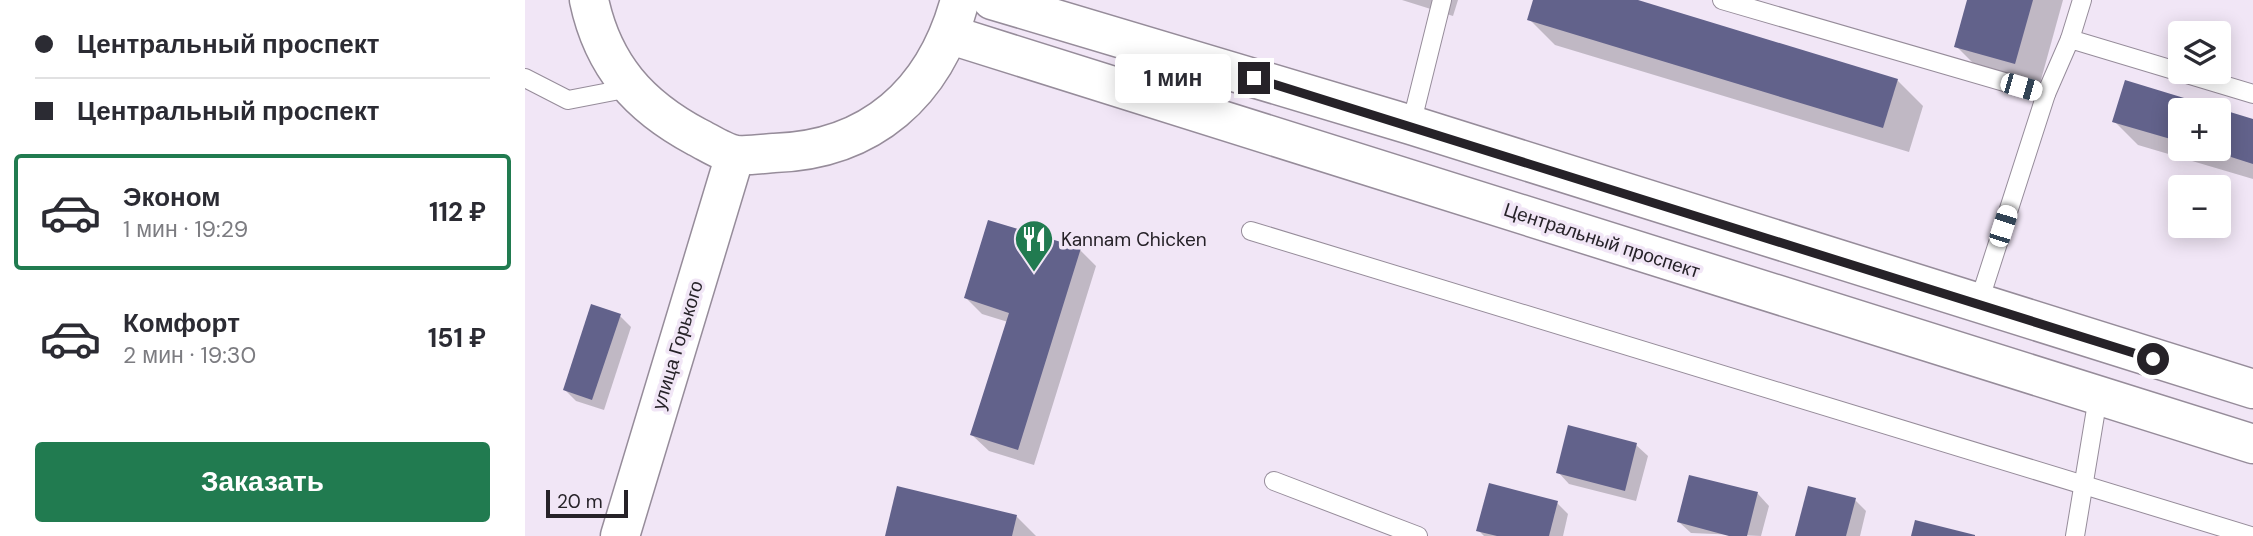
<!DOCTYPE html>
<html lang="ru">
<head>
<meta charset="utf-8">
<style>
	body { margin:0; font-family:"DM Sans",sans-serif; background:#f7f7f7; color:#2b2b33; height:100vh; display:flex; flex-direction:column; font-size:26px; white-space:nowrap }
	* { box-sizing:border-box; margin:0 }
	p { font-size:23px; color:#7c7c81 }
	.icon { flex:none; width:38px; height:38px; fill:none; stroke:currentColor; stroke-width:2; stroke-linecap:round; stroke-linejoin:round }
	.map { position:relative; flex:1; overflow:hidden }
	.details { display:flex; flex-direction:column; background:#fff; width:525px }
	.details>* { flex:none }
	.top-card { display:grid; align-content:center; height:154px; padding:0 35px; background:#fff }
	.tools { position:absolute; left:1643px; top:21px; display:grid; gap:14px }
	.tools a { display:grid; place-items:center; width:63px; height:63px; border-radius:7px; background:#fff; box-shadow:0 4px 18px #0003; font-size:35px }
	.scale { position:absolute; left:21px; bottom:18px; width:82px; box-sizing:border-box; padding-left:7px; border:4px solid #262228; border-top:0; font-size:19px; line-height:24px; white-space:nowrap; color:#262228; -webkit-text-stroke:5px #f1e6f6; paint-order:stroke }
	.end { position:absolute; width:32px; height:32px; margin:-16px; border:9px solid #262228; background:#fff; box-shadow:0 0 0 4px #fff }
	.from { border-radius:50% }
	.bubble { position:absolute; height:49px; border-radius:7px; background:#fff; box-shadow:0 4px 18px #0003; font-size:23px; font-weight:700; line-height:49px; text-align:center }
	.car { position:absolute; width:21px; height:42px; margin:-21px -10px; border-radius:9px; box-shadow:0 0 5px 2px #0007; background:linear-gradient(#fff 24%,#345 0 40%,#fff 0 76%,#345 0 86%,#fff 0) }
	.top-card b { display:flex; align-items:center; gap:24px; height:66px; font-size:26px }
	.top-card b+b { border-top:2px solid #e1e1e2 }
	.top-card i { width:18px; height:18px; background:#2b2b33 }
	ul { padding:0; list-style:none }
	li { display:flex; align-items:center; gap:21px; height:116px; margin:0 14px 10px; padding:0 21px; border:4px solid transparent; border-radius:7px }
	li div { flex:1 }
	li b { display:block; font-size:26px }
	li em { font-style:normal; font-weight:700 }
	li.selected { border-color:#217b50 }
	li>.icon { width:63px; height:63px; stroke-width:1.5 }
	.primary-button { display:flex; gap:14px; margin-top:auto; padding:14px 35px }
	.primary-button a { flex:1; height:80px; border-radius:7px; background:#217b50; color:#fff; font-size:28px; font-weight:700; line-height:80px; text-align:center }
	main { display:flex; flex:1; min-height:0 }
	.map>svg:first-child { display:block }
	.shadow { fill:#0003 }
	.building { fill:#62628b }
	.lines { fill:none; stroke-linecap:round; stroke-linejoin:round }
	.lane-casing { stroke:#968c9a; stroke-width:20 }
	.secondary-casing { stroke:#968c9a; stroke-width:41 }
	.lane { stroke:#fff; stroke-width:18 }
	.secondary { stroke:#fff; stroke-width:38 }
	.route { stroke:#262228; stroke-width:9 }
	.labels { text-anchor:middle; stroke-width:7; stroke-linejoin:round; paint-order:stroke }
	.poi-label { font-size:19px; fill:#262228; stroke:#f1e6f6; text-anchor:start }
	.street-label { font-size:19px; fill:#262228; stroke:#f1e6f6 }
</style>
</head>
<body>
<main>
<section class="details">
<div class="top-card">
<b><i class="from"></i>Центральный проспект</b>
<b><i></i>Центральный проспект</b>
</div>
<ul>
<li class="selected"><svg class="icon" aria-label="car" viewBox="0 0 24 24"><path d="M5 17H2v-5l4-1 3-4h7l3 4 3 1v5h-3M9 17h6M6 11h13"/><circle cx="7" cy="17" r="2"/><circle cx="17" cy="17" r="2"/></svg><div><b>Эконом</b><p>1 мин · 19:29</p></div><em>112 ₽</em></li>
<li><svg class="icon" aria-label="car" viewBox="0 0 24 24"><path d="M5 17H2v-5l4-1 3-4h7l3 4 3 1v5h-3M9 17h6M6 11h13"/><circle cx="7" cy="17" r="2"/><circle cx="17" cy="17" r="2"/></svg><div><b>Комфорт</b><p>2 мин · 19:30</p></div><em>151 ₽</em></li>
</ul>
<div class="primary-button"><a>Заказать</a></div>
</section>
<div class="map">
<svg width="1728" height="536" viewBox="0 0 1728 536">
	<rect width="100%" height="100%" fill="#f1e6f6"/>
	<g class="shadow">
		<polygon points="877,0 933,0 928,16"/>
		<polygon points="1010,0 1107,0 1372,80 1398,106 1384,152 1030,45 1004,19"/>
		<polygon points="1444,0 1538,0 1514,87 1455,70 1431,46"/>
		<polygon points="1601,83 1693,110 1656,110 1656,149 1694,149 1694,111 1728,121 1728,179 1613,145 1589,121"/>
		<polygon points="555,250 571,266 509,465 464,451 447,435 483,322 457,314 441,298"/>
		<polygon points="95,316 106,327 79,410 51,401 40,390"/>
		<polygon points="1111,445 1123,456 1111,501 1044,484 1033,472"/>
		<polygon points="1166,477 1233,494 1244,506 1236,536 1166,533 1154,522"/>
		<polygon points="1330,500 1341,511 1335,536 1272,536"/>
		<polygon points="1032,503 1043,514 1038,536 959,536 953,530"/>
		<polygon points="491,516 511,536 361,536"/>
	</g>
	<g class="building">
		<polygon points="1008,0 1113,0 1373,79 1358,128 1002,20"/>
		<polygon points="1442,0 1508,0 1490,64 1429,47"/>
		<polygon points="1600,80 1728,119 1728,164 1681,149 1694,149 1694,110 1656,110 1656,142 1587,122"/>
		<polygon points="463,220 556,248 493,450 445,435 484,313 439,298"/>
		<polygon points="66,304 96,314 67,400 38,390"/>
		<polygon points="1043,425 1112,443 1100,491 1031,473"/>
		<polygon points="1164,475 1233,492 1222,536 1204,536 1152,522"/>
		<polygon points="964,483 1033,501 1024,536 972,536 951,531"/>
		<polygon points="372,486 492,515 487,536 360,536"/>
		<polygon points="1283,486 1331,498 1321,536 1270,536"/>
		<polygon points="1390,520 1450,535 1450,536 1386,536"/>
	</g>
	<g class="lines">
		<g class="lane-casing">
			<g id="lane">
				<polyline points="1197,0 1521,94"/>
				<polyline points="1545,39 1557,0"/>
				<polyline points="0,78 43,100 105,88"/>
				<polyline points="886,125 917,0"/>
				<polyline points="726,231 1726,536"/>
				<polyline points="1453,305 1521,94 1545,39 1728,94"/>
				<polyline points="749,481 893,536"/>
				<polyline points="1550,536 1573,397"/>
			</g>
		</g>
		<g class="secondary-casing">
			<g id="secondary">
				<path d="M64 0C78 66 114 106 172 137 184 143 199 153 211 155 223 156 237 154 249 153 346 150 410 93 435 0"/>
				<polyline points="467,0 886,125 1728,389"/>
				<polyline points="426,35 1728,444"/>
				<polyline points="95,536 210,155"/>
			</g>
		</g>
		<use href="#lane" class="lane"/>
		<use href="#secondary" class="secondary"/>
	</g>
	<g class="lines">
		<polyline class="route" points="729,78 1628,359"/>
	</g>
	<defs>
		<g id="restaurant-pin" transform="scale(2.0125)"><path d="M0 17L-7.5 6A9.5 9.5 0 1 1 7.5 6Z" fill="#217b50" stroke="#f1e6f6"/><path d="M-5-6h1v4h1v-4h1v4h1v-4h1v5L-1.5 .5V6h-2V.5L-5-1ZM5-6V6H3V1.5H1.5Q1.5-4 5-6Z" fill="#fff"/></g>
	</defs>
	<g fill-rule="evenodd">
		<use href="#restaurant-pin" x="509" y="239"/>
	</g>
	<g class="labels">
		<g class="poi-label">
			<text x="536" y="246">Kannam Chicken</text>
		</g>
		<g class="street-label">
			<text transform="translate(1077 240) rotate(18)" y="7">Центральный проспект</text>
			<text transform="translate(152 345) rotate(-73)" y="7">улица Горького</text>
		</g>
	</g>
</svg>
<div class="tools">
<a><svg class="icon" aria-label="layers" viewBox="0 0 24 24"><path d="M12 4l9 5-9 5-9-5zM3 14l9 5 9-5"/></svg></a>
<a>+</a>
<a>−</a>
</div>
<div class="scale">20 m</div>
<i class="end from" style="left:1628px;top:359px"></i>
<i class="end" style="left:729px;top:78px"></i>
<div class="bubble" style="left:590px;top:54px;width:116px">1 мин</div>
<i class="car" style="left:1496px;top:87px;rotate:106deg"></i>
<i class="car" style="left:1478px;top:226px;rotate:18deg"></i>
</div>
</main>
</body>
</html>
